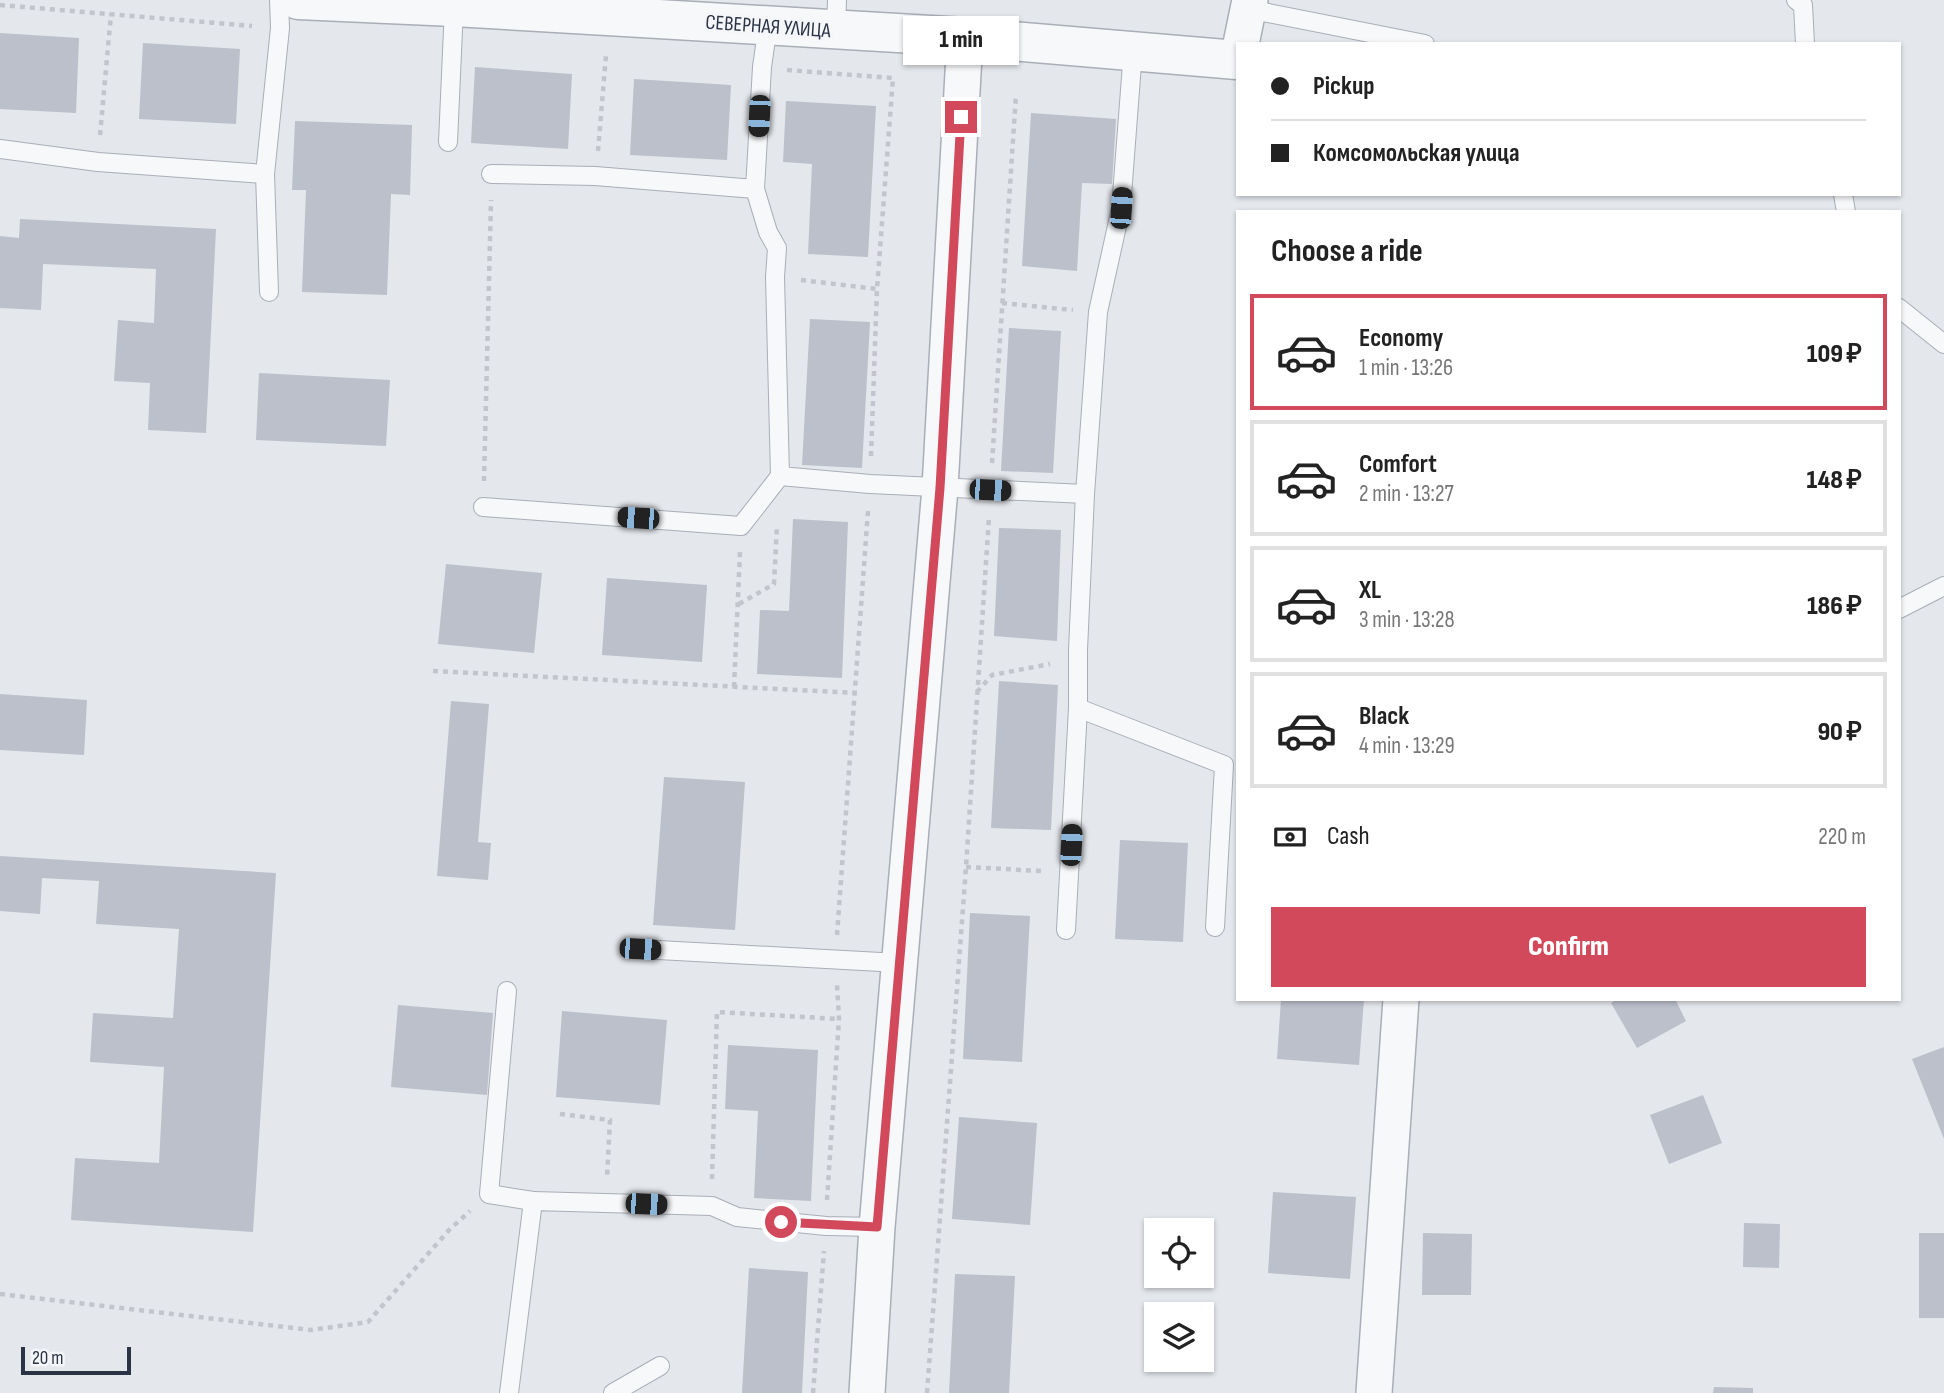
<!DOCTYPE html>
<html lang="en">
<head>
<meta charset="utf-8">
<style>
	body { margin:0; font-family:"Sofia Sans Condensed",sans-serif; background:#f6f6f6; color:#222; height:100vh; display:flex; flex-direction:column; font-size:26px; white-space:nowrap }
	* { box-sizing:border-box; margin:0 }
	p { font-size:23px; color:#767676 }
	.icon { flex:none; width:38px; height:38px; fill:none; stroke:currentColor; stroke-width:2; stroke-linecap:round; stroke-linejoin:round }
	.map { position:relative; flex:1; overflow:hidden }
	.sheet { position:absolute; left:1236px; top:210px; width:665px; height:791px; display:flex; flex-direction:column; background:#fff; border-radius:0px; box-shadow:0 2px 5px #0004 }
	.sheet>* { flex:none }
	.hud { position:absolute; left:1236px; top:42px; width:665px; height:154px; border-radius:0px; box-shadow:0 2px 5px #0004; display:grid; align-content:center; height:154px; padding:0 35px; background:#fff }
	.buttons { position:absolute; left:1144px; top:1218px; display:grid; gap:14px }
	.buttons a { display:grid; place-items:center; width:70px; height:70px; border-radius:0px; background:#fff; box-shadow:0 2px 5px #0004; font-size:35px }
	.scale { position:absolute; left:21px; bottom:18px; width:110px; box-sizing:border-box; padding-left:7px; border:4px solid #2b3445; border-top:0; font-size:19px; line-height:24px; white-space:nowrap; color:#2b3445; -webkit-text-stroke:5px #f4f6f9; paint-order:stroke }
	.end { position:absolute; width:32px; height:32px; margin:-16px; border:9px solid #d1495b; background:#fff; box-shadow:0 0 0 4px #fff }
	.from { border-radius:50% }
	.bubble { position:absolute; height:49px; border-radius:0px; background:#fff; box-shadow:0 2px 5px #0004; font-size:23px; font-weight:800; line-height:49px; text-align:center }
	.car { position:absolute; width:21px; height:42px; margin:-21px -10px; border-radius:9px; box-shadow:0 0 5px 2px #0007; background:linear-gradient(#222 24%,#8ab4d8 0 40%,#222 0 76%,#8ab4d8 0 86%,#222 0) }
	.hud b { display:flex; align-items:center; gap:24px; height:66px; font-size:26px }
	.hud b+b { border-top:2px solid #e0e0e0 }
	.hud i { width:18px; height:18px; background:#222 }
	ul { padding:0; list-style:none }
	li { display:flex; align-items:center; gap:21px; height:116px; margin:0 14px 10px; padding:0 21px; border:4px solid #e0e0e0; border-radius:0px }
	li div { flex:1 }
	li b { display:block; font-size:26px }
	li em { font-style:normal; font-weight:800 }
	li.on { border-color:#d1495b }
	li>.icon { width:63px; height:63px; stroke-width:1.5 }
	h2 { padding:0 35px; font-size:32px; line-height:84px }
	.pay { display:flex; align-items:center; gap:18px; height:77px; padding:0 35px; font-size:26px }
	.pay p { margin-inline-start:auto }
	.primary-button { display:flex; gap:14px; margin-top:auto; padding:14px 35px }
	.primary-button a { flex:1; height:80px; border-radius:0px; background:#d1495b; color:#fff; font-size:28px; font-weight:800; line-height:80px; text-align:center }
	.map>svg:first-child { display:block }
	.building { fill:#bbc0ca }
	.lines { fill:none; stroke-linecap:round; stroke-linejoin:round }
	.service-casing { stroke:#a9aeb7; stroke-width:20 }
	.minor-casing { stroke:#a9aeb7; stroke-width:38 }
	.tertiary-casing { stroke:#a9aeb7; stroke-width:41 }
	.path { stroke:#c2c5cb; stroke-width:4.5; stroke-dasharray:5 5; stroke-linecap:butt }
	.service { stroke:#f7f8fa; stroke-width:18 }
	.minor { stroke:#f7f8fa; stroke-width:35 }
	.tertiary { stroke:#f7f8fa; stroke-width:38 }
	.route { stroke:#d1495b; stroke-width:9 }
	.labels { text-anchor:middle; stroke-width:6; stroke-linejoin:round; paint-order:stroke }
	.street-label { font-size:21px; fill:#2b3445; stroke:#f4f6f9 }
</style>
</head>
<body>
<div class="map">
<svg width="1944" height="1393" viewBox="0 0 1944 1393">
	<rect width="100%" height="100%" fill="#e4e7ec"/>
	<g class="building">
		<polygon points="0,33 79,38 76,113 0,109"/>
		<polygon points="143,43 240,49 236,124 139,119"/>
		<polygon points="475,67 572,74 568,149 471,143"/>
		<polygon points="634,79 731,85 727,160 630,155"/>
		<polygon points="786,101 876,106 868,257 808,254 812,164 783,162"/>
		<polygon points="1031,113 1116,119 1112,184 1082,183 1077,271 1022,266"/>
		<polygon points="295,121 412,125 410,195 391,194 387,295 302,292 306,190 292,190"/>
		<polygon points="20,219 216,229 206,433 148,430 150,383 114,381 118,320 154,323 156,269 43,264 41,310 0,308 0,236 19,238"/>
		<polygon points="810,319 870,322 862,468 802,465"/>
		<polygon points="1009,328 1061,331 1053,473 1001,471"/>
		<polygon points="259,373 390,380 386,446 256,440"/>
		<polygon points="793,519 848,522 842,678 757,674 760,610 789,611"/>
		<polygon points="999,528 1061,530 1057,641 994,636"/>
		<polygon points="446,564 542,573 534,653 438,644"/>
		<polygon points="607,578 707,585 702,662 602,655"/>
		<polygon points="999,681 1058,685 1051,830 991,828"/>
		<polygon points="0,694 87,700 84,755 0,750"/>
		<polygon points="451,701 489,704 478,842 491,843 488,880 437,876"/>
		<polygon points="664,777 745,782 735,930 653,925"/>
		<polygon points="1120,840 1188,843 1183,942 1115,939"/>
		<polygon points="0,856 276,873 253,1232 71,1220 75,1158 159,1163 164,1067 90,1062 93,1013 173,1018 179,929 96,924 99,881 42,878 40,914 0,911"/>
		<polygon points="970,913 1030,916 1022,1062 963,1059"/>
		<polygon points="1281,999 1364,999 1359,1065 1277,1059"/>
		<polygon points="1618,999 1675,999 1686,1021 1637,1048 1611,1003"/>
		<polygon points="398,1005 493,1013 487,1095 391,1087"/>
		<polygon points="562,1011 667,1020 660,1105 556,1097"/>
		<polygon points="728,1045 818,1050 811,1201 754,1198 758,1111 725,1109"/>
		<polygon points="1944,1047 1944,1139 1912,1059"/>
		<polygon points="1703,1095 1722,1143 1669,1164 1650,1115"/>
		<polygon points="959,1117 1037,1123 1030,1225 952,1219"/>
		<polygon points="1273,1192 1356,1197 1350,1279 1268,1273"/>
		<polygon points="1744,1223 1780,1224 1779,1268 1743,1267"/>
		<polygon points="1423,1233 1472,1234 1471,1295 1422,1295"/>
		<rect x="1919" y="1233" width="25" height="85"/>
		<polygon points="749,1268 808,1272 802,1393 742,1393"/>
		<polygon points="955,1274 1015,1276 1009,1393 949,1393"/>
		<polygon points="1714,1387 1753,1388 1753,1393 1713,1393"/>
	</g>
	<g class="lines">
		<g class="service-casing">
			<g id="service">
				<polyline points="1796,0 1803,5 1805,44"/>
				<polyline points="1248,9 1425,44"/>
				<polyline points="836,30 837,0"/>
				<polyline points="448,142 454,7"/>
				<polyline points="0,149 98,162 265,174"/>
				<polyline points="491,174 595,176 755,189 762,67 768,25"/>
				<polyline points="755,189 768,232 777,248 775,277 780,476 870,484 1085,494"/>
				<polyline points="1843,194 1846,212"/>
				<polyline points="269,292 265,174 280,28 279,0"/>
				<polyline points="1899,308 1944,344"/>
				<polyline points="483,507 741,526 780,476"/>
				<polyline points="1899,609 1944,586"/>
				<polyline points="1078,708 1224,765 1215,927"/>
				<polyline points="1066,930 1078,708 1078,650 1085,494 1098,312 1121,208 1133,51"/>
				<polyline points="640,949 899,963"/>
				<polyline points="507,991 489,1194 533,1201"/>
				<polyline points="509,1393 533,1201 712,1206 737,1217 826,1226 877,1227"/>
				<polyline points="613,1393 660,1366"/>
			</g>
		</g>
		<g class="minor-casing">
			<g id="minor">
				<polyline points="1241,44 1250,0"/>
				<polyline points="867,1393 877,1227 940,488 965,37"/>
				<polyline points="1374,1393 1401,999"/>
			</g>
		</g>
		<g class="tertiary-casing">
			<polyline id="tertiary" points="298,0 454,7 965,37 1237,60"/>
		</g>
		<g class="path">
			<polyline points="0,5 252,26"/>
			<polyline points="787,70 893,78 877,289 871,456"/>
			<polyline points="100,135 111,14"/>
			<polyline points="598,151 606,55"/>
			<polyline points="801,280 877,289"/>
			<polyline points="1002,303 1073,310"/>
			<polyline points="992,463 1016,94"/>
			<polyline points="484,481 491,200"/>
			<polyline points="739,604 774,584 777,525"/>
			<polyline points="433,671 855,693"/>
			<polyline points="734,687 740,552"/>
			<polyline points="977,692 992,675 1050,664"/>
			<polyline points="966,867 1042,871"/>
			<polyline points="837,935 868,511"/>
			<polyline points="560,1114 610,1120 607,1178"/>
			<polyline points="712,1179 717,1012 839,1019"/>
			<polyline points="827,1200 839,1019 837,985"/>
			<polyline points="0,1294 311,1330 368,1322 449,1230 470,1211"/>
			<polyline points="813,1393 824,1251"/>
			<polyline points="927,1393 966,867 989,517"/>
		</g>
		<use href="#service" class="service"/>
		<use href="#minor" class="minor"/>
		<use href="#tertiary" class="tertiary"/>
	</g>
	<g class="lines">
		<polyline class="route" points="781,1222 877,1227 940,488 961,117"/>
	</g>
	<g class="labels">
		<g class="street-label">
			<text transform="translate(768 26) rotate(4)" y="7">СЕВЕРНАЯ УЛИЦА</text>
		</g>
	</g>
</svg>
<div class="buttons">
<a><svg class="icon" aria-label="locate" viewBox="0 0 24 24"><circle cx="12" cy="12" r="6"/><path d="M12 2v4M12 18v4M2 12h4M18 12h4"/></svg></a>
<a><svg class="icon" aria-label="layers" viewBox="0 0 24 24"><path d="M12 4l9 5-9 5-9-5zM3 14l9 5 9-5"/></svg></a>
</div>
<div class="scale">20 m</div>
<i class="end from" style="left:781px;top:1222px"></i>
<i class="end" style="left:961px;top:117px"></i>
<div class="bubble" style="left:903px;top:16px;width:116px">1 min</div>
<i class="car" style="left:759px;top:116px;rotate:183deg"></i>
<i class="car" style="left:1121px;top:208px;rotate:4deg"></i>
<i class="car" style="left:990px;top:490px;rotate:93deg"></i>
<i class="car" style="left:638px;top:518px;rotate:274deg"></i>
<i class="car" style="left:1071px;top:845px;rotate:3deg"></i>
<i class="car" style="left:640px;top:949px;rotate:93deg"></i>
<i class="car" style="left:646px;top:1204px;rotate:92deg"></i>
<div class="hud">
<b><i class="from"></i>Pickup</b>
<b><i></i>Комсомольская улица</b>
</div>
<section class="sheet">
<h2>Choose a ride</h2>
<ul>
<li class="on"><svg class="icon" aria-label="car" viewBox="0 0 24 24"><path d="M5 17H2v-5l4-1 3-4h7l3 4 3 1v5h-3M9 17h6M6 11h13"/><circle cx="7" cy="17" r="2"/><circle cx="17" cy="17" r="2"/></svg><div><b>Economy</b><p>1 min · 13:26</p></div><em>109 ₽</em></li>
<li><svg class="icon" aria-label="car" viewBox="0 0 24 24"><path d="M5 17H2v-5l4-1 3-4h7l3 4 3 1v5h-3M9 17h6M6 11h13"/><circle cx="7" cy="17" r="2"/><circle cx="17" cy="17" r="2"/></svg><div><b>Comfort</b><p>2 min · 13:27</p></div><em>148 ₽</em></li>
<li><svg class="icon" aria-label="car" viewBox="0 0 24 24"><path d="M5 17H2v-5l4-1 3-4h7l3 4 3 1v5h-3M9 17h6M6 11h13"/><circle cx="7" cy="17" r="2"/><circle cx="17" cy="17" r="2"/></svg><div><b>XL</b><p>3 min · 13:28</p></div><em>186 ₽</em></li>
<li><svg class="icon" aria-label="car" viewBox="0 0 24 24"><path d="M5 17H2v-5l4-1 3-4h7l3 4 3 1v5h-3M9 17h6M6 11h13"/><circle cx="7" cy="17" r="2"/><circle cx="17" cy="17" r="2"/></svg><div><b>Black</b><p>4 min · 13:29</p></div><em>90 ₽</em></li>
</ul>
<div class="pay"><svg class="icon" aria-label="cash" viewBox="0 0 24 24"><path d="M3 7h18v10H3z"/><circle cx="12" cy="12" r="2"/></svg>Cash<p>220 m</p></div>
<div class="primary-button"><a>Confirm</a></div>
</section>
</div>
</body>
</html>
